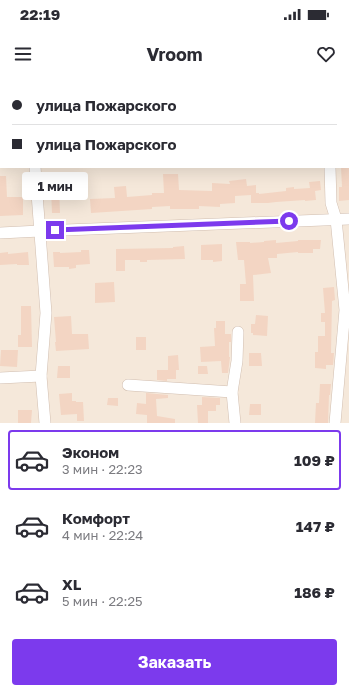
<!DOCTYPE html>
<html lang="ru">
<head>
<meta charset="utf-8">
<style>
	body { margin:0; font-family:"Golos Text",sans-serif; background:#f7f7f7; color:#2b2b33; height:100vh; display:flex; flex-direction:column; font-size:15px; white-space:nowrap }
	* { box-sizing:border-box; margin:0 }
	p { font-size:13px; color:#7c7c81 }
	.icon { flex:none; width:22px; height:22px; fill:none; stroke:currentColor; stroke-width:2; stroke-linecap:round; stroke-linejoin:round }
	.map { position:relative; height:343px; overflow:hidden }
	.sheet { display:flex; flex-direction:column; background:#fff; flex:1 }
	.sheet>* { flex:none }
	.banner { position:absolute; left:0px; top:0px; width:349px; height:88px; box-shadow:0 4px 16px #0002; display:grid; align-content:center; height:88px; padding:0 12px; background:#fff }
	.end { position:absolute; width:18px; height:18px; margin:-9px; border:5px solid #7c3aed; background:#fff; box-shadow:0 0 0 2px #fff }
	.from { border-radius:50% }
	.bubble { position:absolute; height:28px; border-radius:4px; background:#fff; box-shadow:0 4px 16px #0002; font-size:13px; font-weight:700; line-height:28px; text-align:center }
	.banner b { display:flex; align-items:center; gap:14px; height:38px; font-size:15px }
	.banner b+b { border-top:1px solid #e1e1e2 }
	.banner i { width:10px; height:10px; background:#2b2b33 }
	ul { padding:7px 0 0; list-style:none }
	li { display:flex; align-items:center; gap:12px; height:60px; margin:0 8px 6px; padding:0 4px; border:2px solid transparent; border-radius:4px }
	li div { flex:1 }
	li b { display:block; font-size:15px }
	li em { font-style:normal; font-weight:700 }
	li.selected { border-color:#7c3aed }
	li>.icon { width:36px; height:36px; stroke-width:1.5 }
	.button { display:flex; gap:8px; margin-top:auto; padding:8px 12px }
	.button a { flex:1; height:46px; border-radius:4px; background:#7c3aed; color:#fff; font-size:16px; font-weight:700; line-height:46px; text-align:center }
	.status { display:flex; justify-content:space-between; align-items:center; height:28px; padding:0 20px; background:#fff; direction:ltr }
	.status svg { height:11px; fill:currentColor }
	header { display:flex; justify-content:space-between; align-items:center; height:52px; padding:0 12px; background:#fff; font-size:18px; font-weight:700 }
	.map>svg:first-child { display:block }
	.residential { fill:#f5e8da; fill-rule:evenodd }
	.building { fill:#f3d5c3 }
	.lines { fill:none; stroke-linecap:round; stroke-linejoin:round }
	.minor-casing { stroke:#d1beb0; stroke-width:12 }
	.minor { stroke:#fff; stroke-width:11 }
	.route { stroke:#7c3aed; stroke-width:5 }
</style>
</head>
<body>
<div class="status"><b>22:19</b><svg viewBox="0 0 49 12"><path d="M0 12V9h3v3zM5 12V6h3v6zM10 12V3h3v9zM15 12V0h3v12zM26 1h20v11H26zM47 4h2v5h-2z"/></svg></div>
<header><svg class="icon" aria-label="menu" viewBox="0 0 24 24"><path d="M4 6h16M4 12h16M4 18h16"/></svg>Vroom<svg class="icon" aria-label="heart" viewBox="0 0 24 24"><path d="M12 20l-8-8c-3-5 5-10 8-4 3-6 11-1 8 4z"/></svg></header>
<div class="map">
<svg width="349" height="343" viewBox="0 0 349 343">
	<rect width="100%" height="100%" fill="#fdf6ec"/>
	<path class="residential" d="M0 0H349V343H0ZM1 1H348V87H1Z"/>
	<g class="building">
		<polygon points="341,87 349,87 349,120 339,121 339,107 342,107"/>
		<polygon points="163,94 178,94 179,110 212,111 212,103 230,104 229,101 246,99 247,106 256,105 256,113 259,113 259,114 286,111 286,108 294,107 294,109 310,108 309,102 320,101 321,110 315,111 316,120 305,121 305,120 276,122 268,123 251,123 251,115 235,116 235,123 220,124 220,127 199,126 199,129 170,129 170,126 152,127 152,129 91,133 90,119 115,118 114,107 126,106 127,117 152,115 152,113 164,113"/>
		<polygon points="0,96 6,96 7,117 23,117 23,135 0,136"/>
		<polygon points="62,98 63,108 59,108 60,133 52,133 51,109 49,109 48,99"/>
		<polygon points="276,160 276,163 298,161 298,160 321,160 320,169 313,169 313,173 298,173 298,172 277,174 277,178 268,178 271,193 253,195 254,221 240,221 240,204 246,204 244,180 238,180 236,162 250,162 250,163 264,162 264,161"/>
		<polygon points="222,164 222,181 213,182 213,180 201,180 201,165"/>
		<polygon points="184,166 185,179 147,180 147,182 140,182 140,180 125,180 125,191 116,191 116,169 173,168 173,167"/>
		<polygon points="81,170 89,170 90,184 76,185 76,188 69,189 69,187 54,187 53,172 60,172 60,173 81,172"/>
		<polygon points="8,172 8,174 28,172 29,185 17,185 17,184 0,185 0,173"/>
		<polygon points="114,202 115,222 95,223 95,203"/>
		<polygon points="334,207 335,220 332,221 331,273 334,273 333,285 326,285 326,289 315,288 315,272 318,272 318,256 325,256 325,242 321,242 321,233 325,233 323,208"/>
		<polygon points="21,226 31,226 32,267 18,267 18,255 21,255"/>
		<polygon points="256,235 268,236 267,256 253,255 253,253 251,253 251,244 255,244"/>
		<polygon points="71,236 72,254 88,254 89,269 56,271 55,262 56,262 54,237"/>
		<polygon points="216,241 225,241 225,254 231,254 231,262 229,262 229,277 230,277 228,293 222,293 221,281 201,282 200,267 215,266 214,248 216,248"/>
		<rect x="136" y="257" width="10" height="13"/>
		<polygon points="1,270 18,270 17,287 0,286"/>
		<polygon points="249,273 261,273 262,286 249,286"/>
		<polygon points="178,275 179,290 176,290 176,299 167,299 167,301 157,300 157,290 168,290 168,276"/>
		<polygon points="58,286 70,286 70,298 57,298"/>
		<polygon points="198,286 207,286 208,294 198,294"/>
		<polygon points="320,304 331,304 330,315 329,315 328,343 315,343 316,323 319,323"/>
		<polygon points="72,313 72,321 76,321 76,322 83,322 84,341 77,341 77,334 61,335 59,314"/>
		<polygon points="146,313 168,315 168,318 156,319 157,336 175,339 175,343 147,343 147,335 136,334 137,323 146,324"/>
		<polygon points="202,317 220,318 220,325 216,325 216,331 208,331 208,343 198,343 197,325 202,325"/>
		<polygon points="108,318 118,318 118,326 107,325"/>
		<polygon points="250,324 261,324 261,335 249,335"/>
		<polygon points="18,330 32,330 31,343 18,343"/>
	</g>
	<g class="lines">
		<g class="minor-casing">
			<g id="minor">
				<polyline points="30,0 30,1"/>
				<polyline points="330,1 330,0"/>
				<polyline points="35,87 46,233 41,296 45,343"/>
				<polyline points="330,87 331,123 336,139 345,230 335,343"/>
				<polyline points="0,153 40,151 349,139"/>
				<polyline points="0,298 41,296"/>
				<polyline points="128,305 232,312"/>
				<polyline points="235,343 232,312 237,281 238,252"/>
			</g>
		</g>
		<use href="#minor" class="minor"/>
	</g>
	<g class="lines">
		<polyline class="route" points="55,150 289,141"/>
	</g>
</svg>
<i class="end from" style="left:289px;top:141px"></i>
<i class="end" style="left:55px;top:150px"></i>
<div class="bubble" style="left:22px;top:92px;width:66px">1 мин</div>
<div class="banner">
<b><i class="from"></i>улица Пожарского</b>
<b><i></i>улица Пожарского</b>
</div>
</div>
<section class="sheet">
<ul>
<li class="selected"><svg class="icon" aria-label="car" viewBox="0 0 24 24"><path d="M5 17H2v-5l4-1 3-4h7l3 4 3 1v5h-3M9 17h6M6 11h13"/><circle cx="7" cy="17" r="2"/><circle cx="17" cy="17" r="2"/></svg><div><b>Эконом</b><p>3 мин · 22:23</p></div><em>109 ₽</em></li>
<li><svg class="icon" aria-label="car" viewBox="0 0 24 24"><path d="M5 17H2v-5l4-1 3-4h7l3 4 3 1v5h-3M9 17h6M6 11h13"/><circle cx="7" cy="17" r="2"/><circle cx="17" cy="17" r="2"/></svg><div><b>Комфорт</b><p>4 мин · 22:24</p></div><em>147 ₽</em></li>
<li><svg class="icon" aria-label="car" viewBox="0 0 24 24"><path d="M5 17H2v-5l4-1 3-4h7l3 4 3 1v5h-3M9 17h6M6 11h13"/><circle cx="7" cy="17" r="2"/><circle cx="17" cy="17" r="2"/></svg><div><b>XL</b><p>5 мин · 22:25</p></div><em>186 ₽</em></li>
</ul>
<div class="button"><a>Заказать</a></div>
</section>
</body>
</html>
